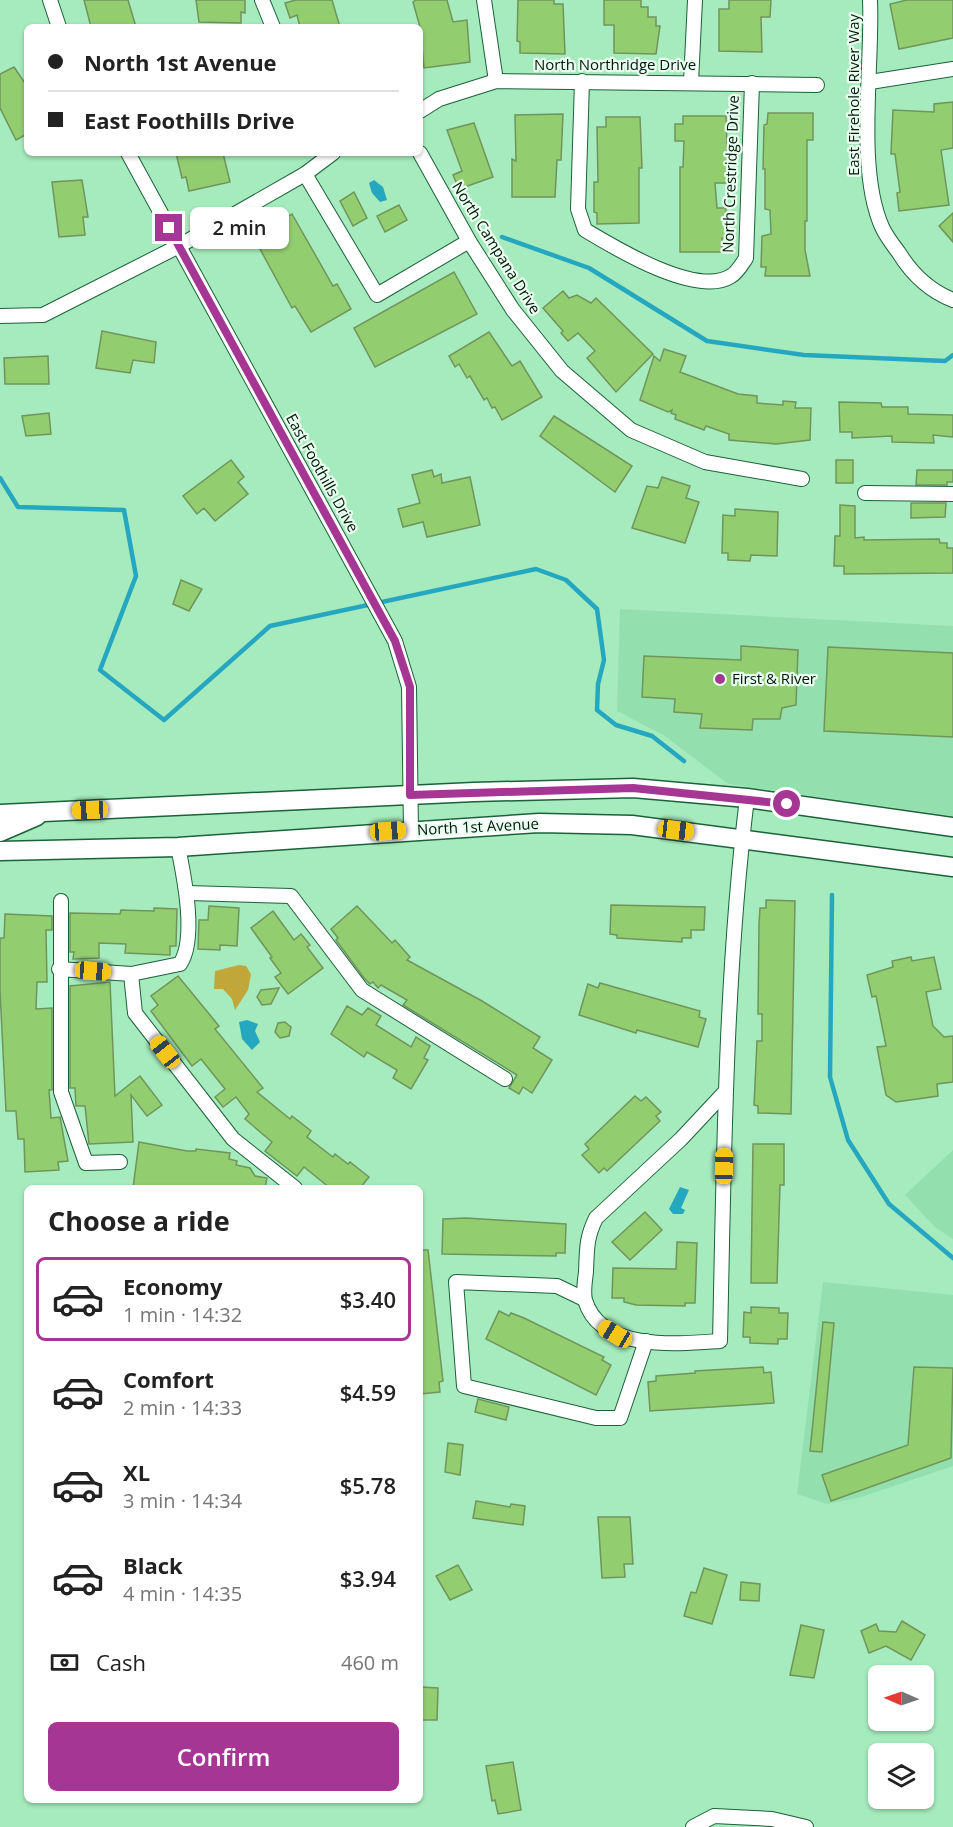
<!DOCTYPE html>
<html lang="en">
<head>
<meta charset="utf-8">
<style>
	body { margin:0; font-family:"Open Sans",sans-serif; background:#f2f2f2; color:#222; height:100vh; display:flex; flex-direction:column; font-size:22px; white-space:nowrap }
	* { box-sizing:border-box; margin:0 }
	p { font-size:20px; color:#767676 }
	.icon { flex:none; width:33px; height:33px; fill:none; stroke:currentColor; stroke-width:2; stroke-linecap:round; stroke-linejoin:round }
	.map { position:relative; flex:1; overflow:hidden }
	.drawer { position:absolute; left:24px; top:1185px; width:399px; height:618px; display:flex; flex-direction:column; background:#fff; border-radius:9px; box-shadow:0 2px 4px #0004 }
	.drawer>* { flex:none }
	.top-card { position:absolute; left:24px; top:24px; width:399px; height:132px; border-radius:9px; box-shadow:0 2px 4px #0004; display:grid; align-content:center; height:132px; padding:0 24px; background:#fff }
	.needle { width:39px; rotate:272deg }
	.fabs { position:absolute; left:868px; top:1665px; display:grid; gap:12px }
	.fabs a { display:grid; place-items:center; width:66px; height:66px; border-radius:9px; background:#fff; box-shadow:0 2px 4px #0004; font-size:30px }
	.end { position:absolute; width:27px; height:27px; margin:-14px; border:8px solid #a63694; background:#fff; box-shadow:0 0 0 3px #fff }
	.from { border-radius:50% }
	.bubble { position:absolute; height:42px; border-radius:9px; background:#fff; box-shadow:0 2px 4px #0004; font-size:20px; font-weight:600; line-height:42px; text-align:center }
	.car { position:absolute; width:18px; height:36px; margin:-18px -9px; border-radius:8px; box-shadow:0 0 4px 2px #0007; background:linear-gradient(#f5c518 24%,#345 0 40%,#f5c518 0 76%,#345 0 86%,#f5c518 0) }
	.top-card b { display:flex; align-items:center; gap:21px; height:57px; font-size:22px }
	.top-card b+b { border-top:2px solid #e0e0e0 }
	.top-card i { width:15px; height:15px; background:#222 }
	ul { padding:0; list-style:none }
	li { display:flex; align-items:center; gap:18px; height:84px; margin:0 12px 9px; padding:0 12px; border:3px solid transparent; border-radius:9px }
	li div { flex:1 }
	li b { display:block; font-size:22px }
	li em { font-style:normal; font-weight:600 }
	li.on { border-color:#a63694 }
	li>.icon { width:54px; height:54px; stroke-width:1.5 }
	h2 { padding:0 24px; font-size:27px; line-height:72px }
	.pay { display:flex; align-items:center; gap:15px; height:66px; padding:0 24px; font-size:22px }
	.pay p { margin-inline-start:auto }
	.cta { display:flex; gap:12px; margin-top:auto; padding:12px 24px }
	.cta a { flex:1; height:69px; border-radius:9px; background:#a63694; color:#fff; font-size:24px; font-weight:600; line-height:69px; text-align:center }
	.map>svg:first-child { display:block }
	.built { fill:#94dfae }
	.green { fill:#c1a639 }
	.water { fill:#26a7c0 }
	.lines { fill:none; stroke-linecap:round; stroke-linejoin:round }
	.stream { stroke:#26a7c0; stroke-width:4.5 }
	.building { fill:#92cd70; stroke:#70955b; stroke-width:1.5 }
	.street-casing { stroke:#1b613a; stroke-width:16 }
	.secondary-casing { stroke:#1b613a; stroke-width:21 }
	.street { stroke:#fff; stroke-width:14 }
	.secondary { stroke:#fff; stroke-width:18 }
	.route { stroke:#a63694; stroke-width:8 }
	.poi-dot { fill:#a63694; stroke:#ebfff1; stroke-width:2 }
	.labels { text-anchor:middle; stroke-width:4.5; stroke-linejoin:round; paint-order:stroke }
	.street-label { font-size:15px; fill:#001708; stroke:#ebfff1 }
	.poi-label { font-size:15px; fill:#001708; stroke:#ebfff1; text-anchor:start }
</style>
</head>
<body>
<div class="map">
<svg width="953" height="1827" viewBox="0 0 953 1827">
	<rect width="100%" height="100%" fill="#a6ebbd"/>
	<g class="built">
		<polygon points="620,609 953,626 953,816 728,784 665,736 617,711"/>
		<polygon points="953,1150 953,1239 935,1227 905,1195"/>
		<polygon points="823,1282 953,1295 953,1466 858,1498 827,1504 797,1494"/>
	</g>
	<polygon class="green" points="239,965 246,966 251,974 248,990 235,1010 232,999 223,989 214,989 215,971"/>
	<g class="water">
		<polygon points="374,180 383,187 387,200 380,202 372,193 369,183"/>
		<polygon points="247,1020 258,1024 255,1031 260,1042 252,1050 242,1039 239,1022"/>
		<polygon points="680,1187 689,1190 681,1208 685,1210 683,1214 673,1214 669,1209"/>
	</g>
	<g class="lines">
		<g class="stream">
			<polyline points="502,237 589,268 707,341 804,355 945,361 953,355"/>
			<polyline points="0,478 18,507 124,510 136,576 100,670 164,720 270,626 536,569 566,580 597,609 604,660 598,684 597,710 616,725 652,736 684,761"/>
			<polyline points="832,895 830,1077 848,1140 889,1204 953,1258"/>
		</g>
	</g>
	<g class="building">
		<polygon points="84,0 128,0 136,27 91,27"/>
		<polygon points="196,0 245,0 245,13 241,12 241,23 199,22"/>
		<polygon points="296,0 332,0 340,27 300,27 297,15 290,18 285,3"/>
		<polygon points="416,0 447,0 453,22 467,20 470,62 424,68 420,27 413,2"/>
		<polygon points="518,0 554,0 554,4 563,4 565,54 520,53 520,42 517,41"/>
		<polygon points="604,0 641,0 641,7 648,7 648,17 656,17 656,26 660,26 656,54 614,53 614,25 604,25"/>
		<polygon points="729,0 771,0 770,17 761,17 762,52 719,51 719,9 729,9"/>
		<polygon points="907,0 953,0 953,38 899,49 890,4"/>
		<polygon points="14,67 27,86 27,134 16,140 0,108 0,74"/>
		<polygon points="953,102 953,148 941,150 949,205 899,211 897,193 900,192 895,154 891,154 893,110 934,112 934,104"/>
		<polygon points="768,113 813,113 813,140 807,140 807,221 805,221 805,250 810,276 765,276 766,267 761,267 762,236 771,234 770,210 765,209 765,169 763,169 764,125 767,124"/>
		<polygon points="563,114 561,160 557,160 555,197 512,197 512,159 516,161 515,115"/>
		<polygon points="683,116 726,116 728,183 715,183 717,208 726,208 725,238 722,238 722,252 680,252 680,167 683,167 684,141 675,141 675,124 683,124"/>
		<polygon points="606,117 640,117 642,168 639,168 639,223 597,224 597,213 594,212 594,182 598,182 597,127 606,127"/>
		<polygon points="474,123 493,177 459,189 453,175 462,171 447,130"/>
		<polygon points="176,153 223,153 230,182 189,191 186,177 182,178"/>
		<polygon points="82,180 88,217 83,217 85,235 59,237 52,182"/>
		<polygon points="354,192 367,218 353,226 340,201"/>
		<polygon points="399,205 407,220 385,232 377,216"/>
		<polygon points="953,213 953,242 939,226"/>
		<polygon points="292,214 333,286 337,284 351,309 311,332 295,306 292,308 253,236"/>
		<polygon points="454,272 477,314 375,367 354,328"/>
		<polygon points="563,291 569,298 577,295 591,303 596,298 653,354 616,392 587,358 595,351 578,333 568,341 561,333 563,331 543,308"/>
		<polygon points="102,331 156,342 154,363 133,360 130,373 96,368"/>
		<polygon points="489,332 512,366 520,361 542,397 502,420 495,407 492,408 487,398 484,400 470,376 467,378 459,364 455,367 449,356"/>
		<polygon points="664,349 686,356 680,372 738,394 757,396 757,403 783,405 783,401 796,402 795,408 811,408 810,440 776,444 729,440 729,434 706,426 704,430 675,419 676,415 671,413 672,410 668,412 640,400 654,356 660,361"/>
		<polygon points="48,356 49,384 5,384 4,358"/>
		<polygon points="839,402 881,403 882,407 908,407 908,414 953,415 953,437 933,435 934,443 892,442 892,436 852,438 852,432 840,432"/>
		<polygon points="49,413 51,434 26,436 22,416"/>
		<polygon points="554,416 632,466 615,492 540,436"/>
		<polygon points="231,460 244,477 238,482 248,494 215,521 204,508 197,514 183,496"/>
		<rect x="836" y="460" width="17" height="23"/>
		<polygon points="432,470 434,477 441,474 442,483 470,477 480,525 427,537 423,522 403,527 398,509 420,503 412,475"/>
		<polygon points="917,470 953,470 953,482 947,482 947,485 916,485"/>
		<polygon points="662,477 690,486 686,498 699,502 685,543 632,528 647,486 658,488"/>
		<polygon points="911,503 946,503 945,517 911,518"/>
		<polygon points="840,505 855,506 855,538 864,537 864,540 939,539 940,543 947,543 947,548 953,548 953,573 844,574 844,566 834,566 835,536 840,536"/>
		<polygon points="735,509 778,512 777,556 751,555 750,561 728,560 728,553 722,553 723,515 735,516"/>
		<polygon points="181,580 202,589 189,611 173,604"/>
		<polygon points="741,646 798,650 796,705 782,708 780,719 753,719 752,730 700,728 702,714 674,712 675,699 642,697 644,656 741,660"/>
		<polygon points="828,647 953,653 953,737 824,731"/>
		<polygon points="766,900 795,901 791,1114 758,1113 758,1106 754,1105 757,1041 762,1041 762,1014 758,1014 759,924 760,908 766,908"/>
		<polygon points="611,905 705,907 704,930 691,930 691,938 682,938 682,942 617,938 617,935 610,934"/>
		<polygon points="209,906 239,908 237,946 220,945 220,950 198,949 199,920 208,920"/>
		<polygon points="357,906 392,943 395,940 410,957 407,960 482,1001 540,1037 533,1048 552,1060 532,1093 523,1087 519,1094 509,1088 517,1075 403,1005 407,1000 381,985 378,988 373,982 370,984 364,978 336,940 338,938 331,929"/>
		<polygon points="154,908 177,909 176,946 170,946 170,955 125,953 126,944 99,943 99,958 73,959 74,952 70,952 70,913 120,914 121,910 154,911"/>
		<polygon points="273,911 294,940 301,934 310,945 307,947 323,968 288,994 275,977 281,973 270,958 272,957 251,928"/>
		<polygon points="5,914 52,916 52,930 46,930 47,982 37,982 36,1009 52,1008 52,1090 49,1090 51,1118 60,1117 68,1161 58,1162 59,1170 25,1172 24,1139 18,1139 16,1111 6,1111 0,991 0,938 4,938"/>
		<polygon points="911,957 912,961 934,957 941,989 926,992 933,1026 944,1037 953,1036 953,1082 937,1084 938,1096 896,1102 886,1095 877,1047 886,1046 876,996 872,997 867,975 893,967 892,961"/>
		<polygon points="178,976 219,1026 215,1029 263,1088 257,1092 290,1119 292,1116 311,1131 307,1137 333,1157 335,1154 348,1164 350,1162 369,1177 360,1188 330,1188 304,1167 297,1176 265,1151 272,1142 245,1119 249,1114 236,1097 223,1107 215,1097 225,1089 201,1059 192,1066 151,1011 158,1005 151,996"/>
		<polygon points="110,982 115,1096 140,1076 162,1105 147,1116 131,1095 133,1142 89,1144 85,1106 76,1106 75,1088 70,1088 70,986"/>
		<polygon points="600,983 700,1011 699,1017 706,1019 698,1047 637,1030 636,1033 579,1015 588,984 598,988"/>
		<polygon points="279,988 271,1004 262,1005 257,997 261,990"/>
		<polygon points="347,1006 362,1015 368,1008 381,1016 376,1025 411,1047 416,1037 430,1046 424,1058 428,1060 411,1089 393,1078 397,1070 367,1052 364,1057 331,1034"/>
		<polygon points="285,1022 291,1027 289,1036 280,1038 275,1032 278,1023"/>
		<polygon points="635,1096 641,1101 646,1097 661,1112 656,1116 660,1121 607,1171 604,1168 599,1173 582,1155 589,1149 585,1144"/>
		<polygon points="139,1142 187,1151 196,1151 196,1149 230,1153 229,1159 237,1161 236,1165 250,1168 255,1176 267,1178 265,1188 133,1188"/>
		<polygon points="753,1144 784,1144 784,1185 780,1185 777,1283 751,1283"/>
		<polygon points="645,1212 662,1230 630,1260 612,1242"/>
		<polygon points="466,1218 566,1224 565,1253 556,1253 556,1256 442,1254 443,1219"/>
		<polygon points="677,1242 697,1243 695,1303 685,1303 685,1306 636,1305 624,1302 624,1298 612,1298 613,1268 676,1269"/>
		<polygon points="420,1250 428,1250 443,1381 439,1382 440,1392 420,1394"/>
		<polygon points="751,1307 779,1308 779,1313 788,1313 787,1339 778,1339 778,1344 750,1343 750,1337 743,1337 744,1312 751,1313"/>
		<polygon points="499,1311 509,1316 511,1313 524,1318 604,1357 602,1360 611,1365 596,1395 486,1339"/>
		<polygon points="823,1322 834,1323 822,1452 810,1451"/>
		<polygon points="763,1367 764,1373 771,1372 774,1403 650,1411 648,1382 656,1381 656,1376 695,1373 695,1371"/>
		<polygon points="914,1367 953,1368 951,1458 831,1501 822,1475 908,1445"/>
		<polygon points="478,1399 509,1407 506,1420 475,1412"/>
		<polygon points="448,1443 463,1445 460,1475 445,1472"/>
		<polygon points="476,1501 510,1507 511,1504 525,1506 523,1525 473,1518"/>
		<polygon points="598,1517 630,1517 633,1564 624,1564 625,1577 602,1578"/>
		<polygon points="458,1565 472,1590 450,1600 436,1576"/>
		<polygon points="704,1568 727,1575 712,1624 684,1616 691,1592 696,1593"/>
		<polygon points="741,1582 760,1584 759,1601 740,1600"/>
		<polygon points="902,1621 925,1635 911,1660 886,1646 869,1653 861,1631 876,1624 879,1631 896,1632"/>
		<polygon points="801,1625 824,1630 814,1678 790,1675"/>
		<polygon points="421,1687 438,1688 437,1720 420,1720"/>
		<polygon points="513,1762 521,1810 498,1814 495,1800 492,1801 486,1766"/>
	</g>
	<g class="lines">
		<g class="street-casing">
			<g id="street">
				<polyline points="50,0 59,27"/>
				<polyline points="262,0 273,27"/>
				<polyline points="484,0 496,81"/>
				<path d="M870 0C873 65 856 169 882 227 886 236 893 245 899 253 912 274 930 291 953 300"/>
				<path d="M582 81 578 209 585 230C615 248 697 298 731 276 737 273 742 264 746 258L752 83"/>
				<polyline points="691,82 695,0"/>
				<polyline points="870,82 953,69"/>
				<polyline points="420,111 439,99 496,81 817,85"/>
				<polyline points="128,153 395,641 409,687 411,830"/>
				<polyline points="420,153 469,241 513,310 562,371 631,430 705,462 802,479"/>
				<polyline points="305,174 377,295 469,241"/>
				<polyline points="0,316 43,315 179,246 305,174 333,153"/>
				<polyline points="865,493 953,494"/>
				<polyline points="188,893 291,896 362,990 505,1079"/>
				<polyline points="61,901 61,1092 86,1163 120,1162"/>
				<path d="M59 969 131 974 180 964C197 939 184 876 178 847"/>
				<polyline points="131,974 135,1013 233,1139 295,1188"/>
				<path d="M725 1092 681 1139 596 1218C586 1238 587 1250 586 1272 585 1280 583 1292 585 1300 600 1352 679 1344 720 1341 724 1160 725 978 747 798"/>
				<polyline points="584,1299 557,1286 456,1282 464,1386 596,1418 620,1418 646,1341"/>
				<polyline points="693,1827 714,1816 772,1819 806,1827"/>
			</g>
		</g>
		<g class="secondary-casing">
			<g id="secondary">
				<polyline points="0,814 474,792 633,788 747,798 953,827"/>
				<polyline points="0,832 37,816"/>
				<polyline points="0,851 178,847 539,823 632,825 953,867"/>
			</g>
		</g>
		<use href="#street" class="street"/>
		<use href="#secondary" class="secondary"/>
	</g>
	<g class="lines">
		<polyline class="route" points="169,228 395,641 410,687 410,795 633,788 787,804"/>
	</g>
	<circle class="poi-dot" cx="720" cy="679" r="6"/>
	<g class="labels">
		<g class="street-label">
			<text x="615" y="70">North Northridge Drive</text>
			<text transform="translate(854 95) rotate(-90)" y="5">East Firehole River Way</text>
			<text transform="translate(731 174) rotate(-88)" y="5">North Crestridge Drive</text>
			<text transform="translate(496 248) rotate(58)" y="5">North Campana Drive</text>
			<text transform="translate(322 473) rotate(61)" y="5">East Foothills Drive</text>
			<text transform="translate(478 827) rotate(-3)" y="5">North 1st Avenue</text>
		</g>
		<g class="poi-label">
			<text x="732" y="684">First &amp; River</text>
		</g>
	</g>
</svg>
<div class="fabs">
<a><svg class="needle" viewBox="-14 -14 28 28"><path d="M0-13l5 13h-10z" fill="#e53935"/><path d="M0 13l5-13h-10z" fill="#767676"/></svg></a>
<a><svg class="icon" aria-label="layers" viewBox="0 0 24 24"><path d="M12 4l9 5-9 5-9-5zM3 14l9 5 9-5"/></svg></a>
</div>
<i class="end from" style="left:787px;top:804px"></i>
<i class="end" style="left:169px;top:228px"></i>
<div class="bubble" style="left:190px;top:207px;width:99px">2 min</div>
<i class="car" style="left:90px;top:810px;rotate:268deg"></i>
<i class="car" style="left:676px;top:830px;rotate:97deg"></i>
<i class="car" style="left:388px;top:831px;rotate:86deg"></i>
<i class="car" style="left:93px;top:971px;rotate:94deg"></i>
<i class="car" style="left:165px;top:1052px;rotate:322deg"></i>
<i class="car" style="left:724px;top:1166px;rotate:1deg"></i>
<i class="car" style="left:615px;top:1334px;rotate:301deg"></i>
<div class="top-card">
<b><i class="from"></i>North 1st Avenue</b>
<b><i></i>East Foothills Drive</b>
</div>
<section class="drawer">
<h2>Choose a ride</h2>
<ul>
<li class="on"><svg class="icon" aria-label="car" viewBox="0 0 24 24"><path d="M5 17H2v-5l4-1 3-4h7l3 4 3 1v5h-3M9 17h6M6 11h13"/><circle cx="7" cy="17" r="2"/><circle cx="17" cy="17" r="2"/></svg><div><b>Economy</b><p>1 min · 14:32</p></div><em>$3.40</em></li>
<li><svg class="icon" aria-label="car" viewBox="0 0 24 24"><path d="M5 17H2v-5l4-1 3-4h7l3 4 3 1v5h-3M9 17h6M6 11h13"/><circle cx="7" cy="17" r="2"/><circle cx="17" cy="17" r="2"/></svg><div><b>Comfort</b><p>2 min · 14:33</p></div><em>$4.59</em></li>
<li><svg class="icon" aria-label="car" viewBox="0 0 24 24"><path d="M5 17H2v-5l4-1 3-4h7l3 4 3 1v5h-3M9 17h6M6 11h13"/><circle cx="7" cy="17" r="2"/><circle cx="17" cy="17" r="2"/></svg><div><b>XL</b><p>3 min · 14:34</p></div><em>$5.78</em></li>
<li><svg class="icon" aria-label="car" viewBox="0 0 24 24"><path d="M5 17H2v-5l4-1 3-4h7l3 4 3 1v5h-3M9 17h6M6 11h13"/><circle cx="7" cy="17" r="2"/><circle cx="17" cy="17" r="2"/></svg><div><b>Black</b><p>4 min · 14:35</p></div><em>$3.94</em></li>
</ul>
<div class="pay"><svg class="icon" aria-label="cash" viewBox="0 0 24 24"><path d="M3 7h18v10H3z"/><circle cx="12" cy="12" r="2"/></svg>Cash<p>460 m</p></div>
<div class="cta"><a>Confirm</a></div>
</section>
</div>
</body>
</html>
